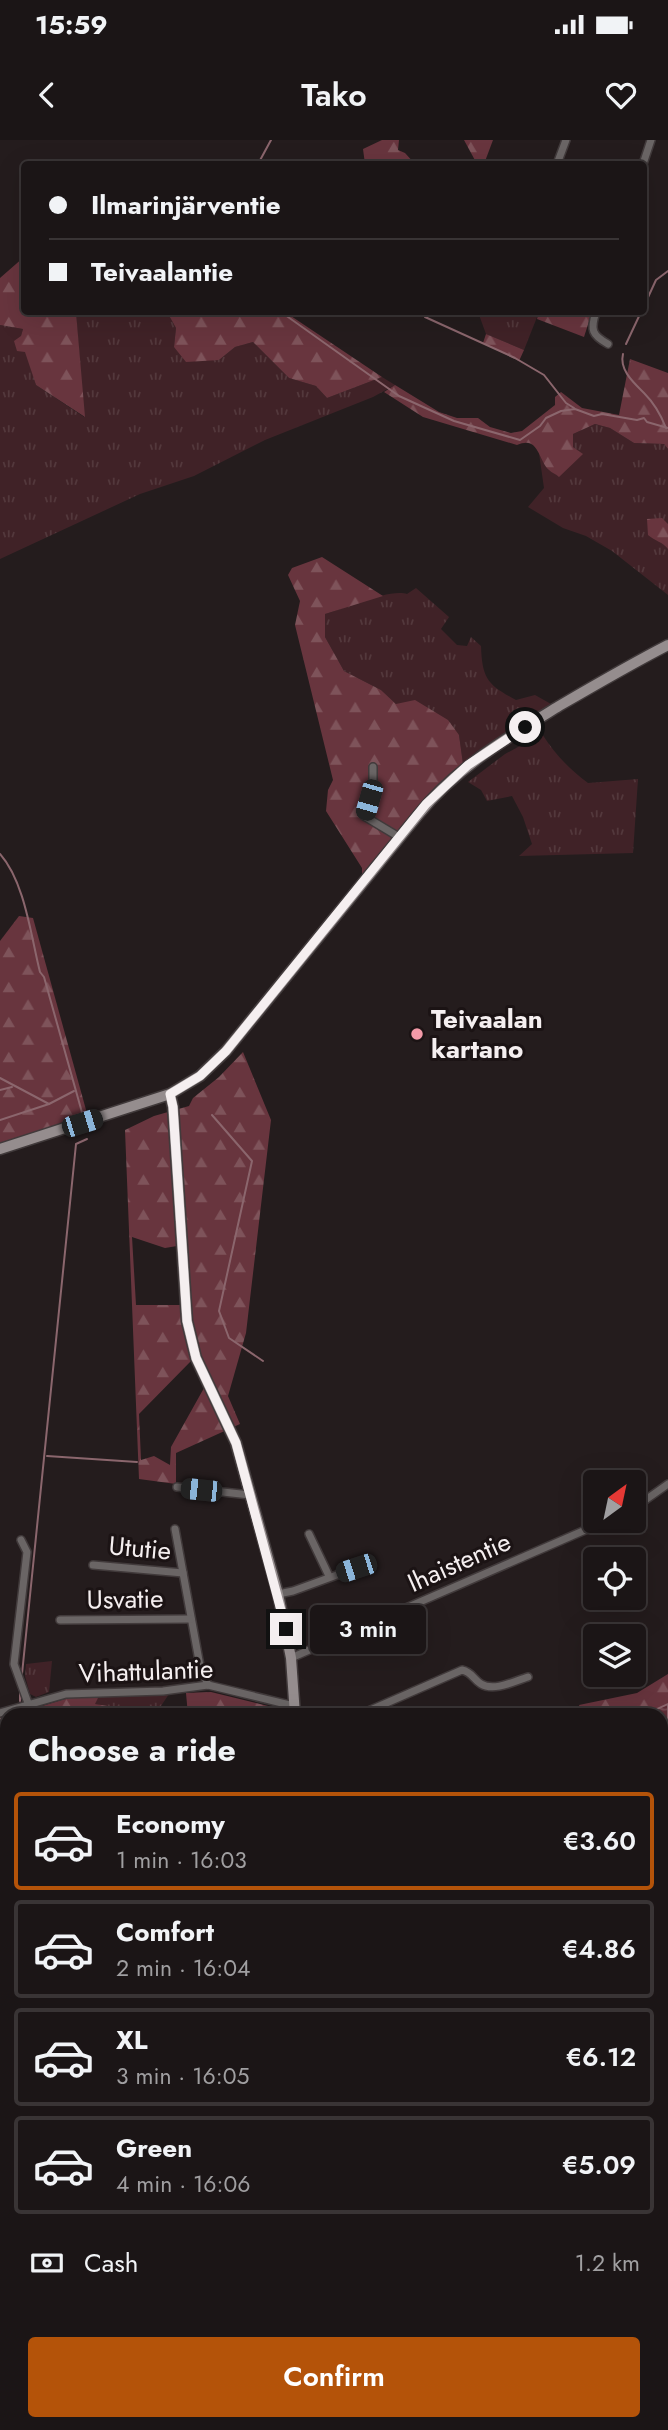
<!DOCTYPE html>
<html lang="en">
<head>
<meta charset="utf-8">
<style>
	body { margin:0; font-family:Jost,sans-serif; background:#282223; color:#f1f3f6; height:100vh; display:flex; flex-direction:column; font-size:26px; white-space:nowrap }
	* { box-sizing:border-box; margin:0 }
	p { font-size:23px; color:#a09fa1 }
	.icon { flex:none; width:38px; height:38px; fill:none; stroke:currentColor; stroke-width:2; stroke-linecap:round; stroke-linejoin:round }
	.map { position:relative; flex:1; overflow:hidden }
	.sheet { position:absolute; left:0px; top:1568px; width:668px; height:723px; display:flex; flex-direction:column; background:#1b1516; border-radius:21px 21px 0 0; box-shadow:0 7px 28px #0002,0 0 0 2px #393435 }
	.sheet>* { flex:none }
	.banner { position:absolute; left:21px; top:21px; width:626px; height:154px; border-radius:7px; box-shadow:0 7px 28px #0002,0 0 0 2px #393435; display:grid; align-content:center; height:154px; padding:0 28px; background:#1b1516 }
	.needle { width:46px; rotate:33deg }
	.tools { position:absolute; left:583px; top:1330px; display:grid; gap:14px }
	.tools a { display:grid; place-items:center; width:63px; height:63px; border-radius:7px; background:#1b1516; box-shadow:0 7px 28px #0002,0 0 0 2px #393435; font-size:35px }
	.end { position:absolute; width:32px; height:32px; margin:-16px; border:9px solid #f5eff0; background:#111; box-shadow:0 0 0 4px #111 }
	.from { border-radius:50% }
	.bubble { position:absolute; height:49px; border-radius:7px; background:#1b1516; box-shadow:0 7px 28px #0002,0 0 0 2px #393435; font-size:23px; font-weight:600; line-height:49px; text-align:center }
	.car { position:absolute; width:21px; height:42px; margin:-21px -10px; border-radius:9px; box-shadow:0 0 5px 2px #0007; background:linear-gradient(#222 24%,#8ab4d8 0 40%,#222 0 76%,#8ab4d8 0 86%,#222 0) }
	.banner b { display:flex; align-items:center; gap:24px; height:66px; font-size:26px }
	.banner b+b { border-top:2px solid #393435 }
	.banner i { width:18px; height:18px; background:#f1f3f6 }
	ul { padding:0; list-style:none }
	li { display:flex; align-items:center; gap:21px; height:98px; margin:0 14px 10px; padding:0 14px; border:4px solid #393435; border-radius:7px }
	li div { flex:1 }
	li b { display:block; font-size:26px }
	li em { font-style:normal; font-weight:600 }
	li.selected { border-color:#b45309 }
	li>.icon { width:63px; height:63px; stroke-width:1.5 }
	h2 { padding:0 28px; font-size:32px; line-height:84px }
	.pay { display:flex; align-items:center; gap:18px; height:77px; padding:0 28px; font-size:26px }
	.pay p { margin-inline-start:auto }
	.action { display:flex; gap:14px; margin-top:auto; padding:14px 28px }
	.action a { flex:1; height:80px; border-radius:7px; background:#b45309; color:#fff; font-size:28px; font-weight:600; line-height:80px; text-align:center }
	.status { display:flex; justify-content:space-between; align-items:center; height:49px; padding:0 35px; background:#1b1516; direction:ltr }
	.status svg { height:19px; fill:currentColor }
	header { display:flex; justify-content:space-between; align-items:center; height:91px; padding:0 28px; background:#1b1516; font-size:32px; font-weight:600 }
	.map>svg:first-child { display:block }
	.built { fill:#312224 }
	.grass { fill:url(#grass-tufts) }
	.forest { fill:url(#forest-firs); fill-rule:evenodd }
	.water { fill:url(#water-waves); stroke:#8b666d; stroke-width:2 }
	.lines { fill:none; stroke-linecap:round; stroke-linejoin:round }
	.stream { stroke:#8b666d; stroke-width:2 }
	.street-casing { stroke:#413a3b; stroke-width:10 }
	.secondary-casing { stroke:#413a3b; stroke-width:13 }
	.street { stroke:#6a6565; stroke-width:7 }
	.secondary { stroke:#958d8e; stroke-width:10 }
	.route { stroke:#f5eff0; stroke-width:9 }
	.poi-dot { fill:#f39aa8; stroke:#1b1314; stroke-width:2.5 }
	.labels { text-anchor:middle; stroke-width:6; stroke-linejoin:round; paint-order:stroke }
	.poi-label { font-size:26px; font-weight:bold; fill:#f5eff0; stroke:#1b1314; text-anchor:start }
	.street-label { font-size:26px; fill:#f5eff0; stroke:#1b1314 }
</style>
</head>
<body>
<div class="status"><b>15:59</b><svg viewBox="0 0 49 12"><path d="M0 12V9h3v3zM5 12V6h3v6zM10 12V3h3v9zM15 12V0h3v12zM26 1h20v11H26zM47 4h2v5h-2z"/></svg></div>
<header><svg class="icon" aria-label="back" viewBox="0 0 24 24"><path d="M15 5l-7 7 7 7"/></svg>Tako<svg class="icon" aria-label="heart" viewBox="0 0 24 24"><path d="M12 20l-8-8c-3-5 5-10 8-4 3-6 11-1 8 4z"/></svg></header>
<div class="map">
<svg width="668" height="2290" viewBox="0 0 668 2290">
	<defs>
		<pattern id="grass-tufts" width="24" height="20" patternUnits="userSpaceOnUse" patternTransform="scale(1.75)"><rect width="24" height="20" fill="#402227"/><path d="M3 7l-1-3M5 7V3M7 7l1-3M15 17l-1-3M17 17v-4M19 17l1-3" fill="none" stroke="#53383c"/></pattern>
		<pattern id="forest-firs" width="22" height="20" patternUnits="userSpaceOnUse" patternTransform="scale(1.75)"><rect width="22" height="20" fill="#68353e"/><path d="M5 1l3.5 6h-7zM16 11l3.5 6h-7z" fill="#7e535a"/></pattern>
		<pattern id="water-waves" width="16" height="10" patternUnits="userSpaceOnUse" patternTransform="scale(1.75)"><rect width="16" height="10" fill="#5d2c35"/><path d="M0 5q4-4 8 0t8 0" fill="none" stroke="#754b53"/></pattern>
	</defs>
	<rect width="100%" height="100%" fill="#241c1d"/>
	<polygon class="built" points="7,2190 7,2284 102,2284 104,2290 0,2290 0,2192"/>
	<g class="grass">
		<polygon points="76,172 167,172 176,188 174,207 219,220 235,207 253,202 289,238 316,246 327,258 382,237 395,245 373,257 265,300 194,336 140,354 0,419 0,185 23,189 21,196 36,245 84,277"/>
		<polygon points="478,172 539,172 524,210 486,194"/>
		<polygon points="595,284 610,288 634,303 664,304 668,309 668,455 612,411 586,396 563,388 528,367 544,348 539,313 548,329 559,336 582,314 573,307 573,294"/>
		<path d="M416 448 449 477 441 489 457 505 467 506 471 497 481 506C482 539 488 545 516 560L535 555 551 564 476 612 463 624 459 595 396 564 381 550 344 531 325 497V474C343 469 390 448 407 454Z"/>
		<path d="M542 594C555 614 569 629 588 643L638 639 633 713 519 716 532 704 523 677 512 656 487 661 481 650 468 642 505 614Z"/>
		<polygon points="52,1521 49,1552 36,1557 30,1554 25,1536 26,1524"/>
		<polygon points="169,1554 155,1575 130,1575 133,1571 94,1564 99,1556"/>
		<path d="M42 1566C68 1571 95 1572 122 1573L127 1575H23L21 1571Z"/>
	</g>
	<g class="forest">
		<polygon points="382,0 399,0 398,10 405,13 415,24 422,22 425,24 365,24 363,9"/>
		<polygon points="464,0 493,0 484,24 477,24"/>
		<polygon points="24,117 24,172 76,172 85,277 36,245 25,212 17,211 14,201 21,196 23,189 0,185 0,138"/>
		<polygon points="167,172 285,172 382,237 327,258 316,246 289,238 253,202 235,207 219,220 186,222 174,207 176,188"/>
		<polygon points="539,172 592,172 584,197 537,179"/>
		<polygon points="486,194 524,210 519,221 483,203"/>
		<path d="M630 219 668 233V309L664 304 634 303 610 288 595 284 573 294V307L583 314 559 337C556 334 552 333 549 330 538 320 539 295 517 305L423 277 384 252 395 245 439 272 457 278H478L490 287 511 293 522 291 555 265V257L561 252 582 268 619 275Z"/>
		<path d="M662 378 668 384V409C663 402 655 401 648 395L647 379Z"/>
		<polygon points="322,417 383,456 325,474 325,497 344,531 381,550 396,564 415,560 448,580 459,595 463,624 436,647 362,735 362,728 326,671 328,650 333,640 295,485 300,461 288,435 292,428"/>
		<polygon points="19,776 33,778 88,977 0,1004 0,801"/>
		<path d="M243 912 271 980 246 1193 228 1256 240 1284 176 1313V1344L139 1339 125 990 154 976 189 966 193 958 219 937ZM132 1097 165 1108 177 1106 181 1165H136ZM191 1221 204 1248 171 1307 170 1325 154 1316 141 1320 139 1274Z"/>
		<polygon points="668,1534 668,1564 644,1575 583,1575 579,1565 637,1553"/>
		<polygon points="211,1552 280,1569 288,1575 188,1575 186,1553"/>
		<polygon points="99,1556 95,1564 133,1570 130,1575 127,1575 42,1566 68,1558"/>
	</g>
	<polygon class="water" points="668,1564 668,1928 662,1928 662,1575 644,1575"/>
	<g class="lines">
		<g class="stream">
			<polyline points="258,24 271,0"/>
			<polyline points="644,166 656,140 668,131"/>
			<polyline points="281,172 399,256 454,281 520,300 540,286 546,278 561,271 575,269 594,276 602,274 637,280 644,278 647,282 668,288"/>
			<polyline points="425,177 515,218 544,235 566,263 574,268"/>
			<polyline points="626,204 641,172"/>
			<path d="M623 214C619 230 634 243 644 253 654 263 661 275 666 288"/>
			<path d="M0 714C25 742 31 797 40 832L44 837 83 976"/>
			<polyline points="0,938 49,964"/>
			<polyline points="0,950 12,947"/>
			<polyline points="212,975 252,1021 219,1171 229,1198 263,1221"/>
			<polyline points="0,980 49,964 74,951"/>
			<polyline points="47,1316 137,1322"/>
			<polyline points="22,1534 76,1004 87,999"/>
			<polyline points="20,1552 20,1561"/>
			<polyline points="11,1575 21,1571"/>
			<polyline points="0,1579 7,1577"/>
			<polyline points="0,2000 7,2001"/>
			<polyline points="0,2177 2,2178"/>
		</g>
		<g class="street-casing">
			<g id="street">
				<polyline points="557,24 566,0"/>
				<polyline points="643,24 651,0"/>
				<path d="M596 172C590 190 592 195 608 204"/>
				<polyline points="373,627 373,645 364,676 399,697"/>
				<polyline points="177,1347 250,1355"/>
				<polyline points="634,1368 668,1344"/>
				<polyline points="175,1389 200,1526 208,1545"/>
				<polyline points="309,1394 329,1436"/>
				<polyline points="21,1400 27,1412 14,1524 28,1563"/>
				<polyline points="93,1425 183,1433"/>
				<polyline points="278,1454 293,1451 356,1428"/>
				<polyline points="60,1480 191,1479"/>
				<polyline points="291,1518 606,1381"/>
				<polyline points="0,1573 66,1554 163,1551 208,1545 294,1566"/>
				<path d="M359 1575 462 1530C472 1532 473 1539 481 1544 494 1552 515 1541 528 1537"/>
				<polyline points="662,2080 668,2080"/>
				<polyline points="389,2284 389,2290"/>
				<polyline points="485,2284 485,2290"/>
			</g>
		</g>
		<g class="secondary-casing">
			<g id="secondary">
				<polyline points="170,954 173,967 187,1181 196,1218 236,1303 278,1454 291,1518 295,1575"/>
				<path d="M0 1009 170 954 200 936 226 911 418 675C457 627 507 598 559 566 595 545 631 524 668 505"/>
				<polyline points="662,1978 668,1980"/>
				<polyline points="293,2284 294,2290"/>
			</g>
		</g>
		<use href="#street" class="street"/>
		<use href="#secondary" class="secondary"/>
	</g>
	<g class="lines">
		<polyline class="route" points="286,1489 236,1303 196,1218 187,1181 173,967 170,954 200,936 226,911 426,664 468,625 525,587"/>
	</g>
	<circle class="poi-dot" cx="417" cy="894" r="7"/>
	<g class="labels">
		<g class="poi-label">
			<text x="431" y="888">Teivaalan<tspan x="431" dy="30">kartano</tspan></text>
		</g>
		<g class="street-label">
			<text transform="translate(140 1408) rotate(5)" y="9">Ututie</text>
			<text transform="translate(459 1422) rotate(-24)" y="9">Ihaistentie</text>
			<text transform="translate(125 1459) rotate(-1)" y="9">Usvatie</text>
			<text transform="translate(146 1531) rotate(-2)" y="9">Vihattulantie</text>
		</g>
	</g>
</svg>
<div class="tools">
<a><svg class="needle" viewBox="-14 -14 28 28"><path d="M0-13l5 13h-10z" fill="#e53935"/><path d="M0 13l5-13h-10z" fill="#a09fa1"/></svg></a>
<a><svg class="icon" aria-label="locate" viewBox="0 0 24 24"><circle cx="12" cy="12" r="6"/><path d="M12 2v4M12 18v4M2 12h4M18 12h4"/></svg></a>
<a><svg class="icon" aria-label="layers" viewBox="0 0 24 24"><path d="M12 4l9 5-9 5-9-5zM3 14l9 5 9-5"/></svg></a>
</div>
<i class="end from" style="left:525px;top:587px"></i>
<i class="end" style="left:286px;top:1489px"></i>
<div class="bubble" style="left:310px;top:1465px;width:116px">3 min</div>
<i class="car" style="left:369px;top:660px;rotate:196deg"></i>
<i class="car" style="left:82px;top:983px;rotate:73deg"></i>
<i class="car" style="left:201px;top:1350px;rotate:276deg"></i>
<i class="car" style="left:356px;top:1428px;rotate:252deg"></i>
<div class="banner">
<b><i class="from"></i>Ilmarinjärventie</b>
<b><i></i>Teivaalantie</b>
</div>
<section class="sheet">
<h2>Choose a ride</h2>
<ul>
<li class="selected"><svg class="icon" aria-label="car" viewBox="0 0 24 24"><path d="M5 17H2v-5l4-1 3-4h7l3 4 3 1v5h-3M9 17h6M6 11h13"/><circle cx="7" cy="17" r="2"/><circle cx="17" cy="17" r="2"/></svg><div><b>Economy</b><p>1 min · 16:03</p></div><em>€3.60</em></li>
<li><svg class="icon" aria-label="car" viewBox="0 0 24 24"><path d="M5 17H2v-5l4-1 3-4h7l3 4 3 1v5h-3M9 17h6M6 11h13"/><circle cx="7" cy="17" r="2"/><circle cx="17" cy="17" r="2"/></svg><div><b>Comfort</b><p>2 min · 16:04</p></div><em>€4.86</em></li>
<li><svg class="icon" aria-label="car" viewBox="0 0 24 24"><path d="M5 17H2v-5l4-1 3-4h7l3 4 3 1v5h-3M9 17h6M6 11h13"/><circle cx="7" cy="17" r="2"/><circle cx="17" cy="17" r="2"/></svg><div><b>XL</b><p>3 min · 16:05</p></div><em>€6.12</em></li>
<li><svg class="icon" aria-label="car" viewBox="0 0 24 24"><path d="M5 17H2v-5l4-1 3-4h7l3 4 3 1v5h-3M9 17h6M6 11h13"/><circle cx="7" cy="17" r="2"/><circle cx="17" cy="17" r="2"/></svg><div><b>Green</b><p>4 min · 16:06</p></div><em>€5.09</em></li>
</ul>
<div class="pay"><svg class="icon" aria-label="cash" viewBox="0 0 24 24"><path d="M3 7h18v10H3z"/><circle cx="12" cy="12" r="2"/></svg>Cash<p>1.2 km</p></div>
<div class="action"><a>Confirm</a></div>
</section>
</div>
</body>
</html>
